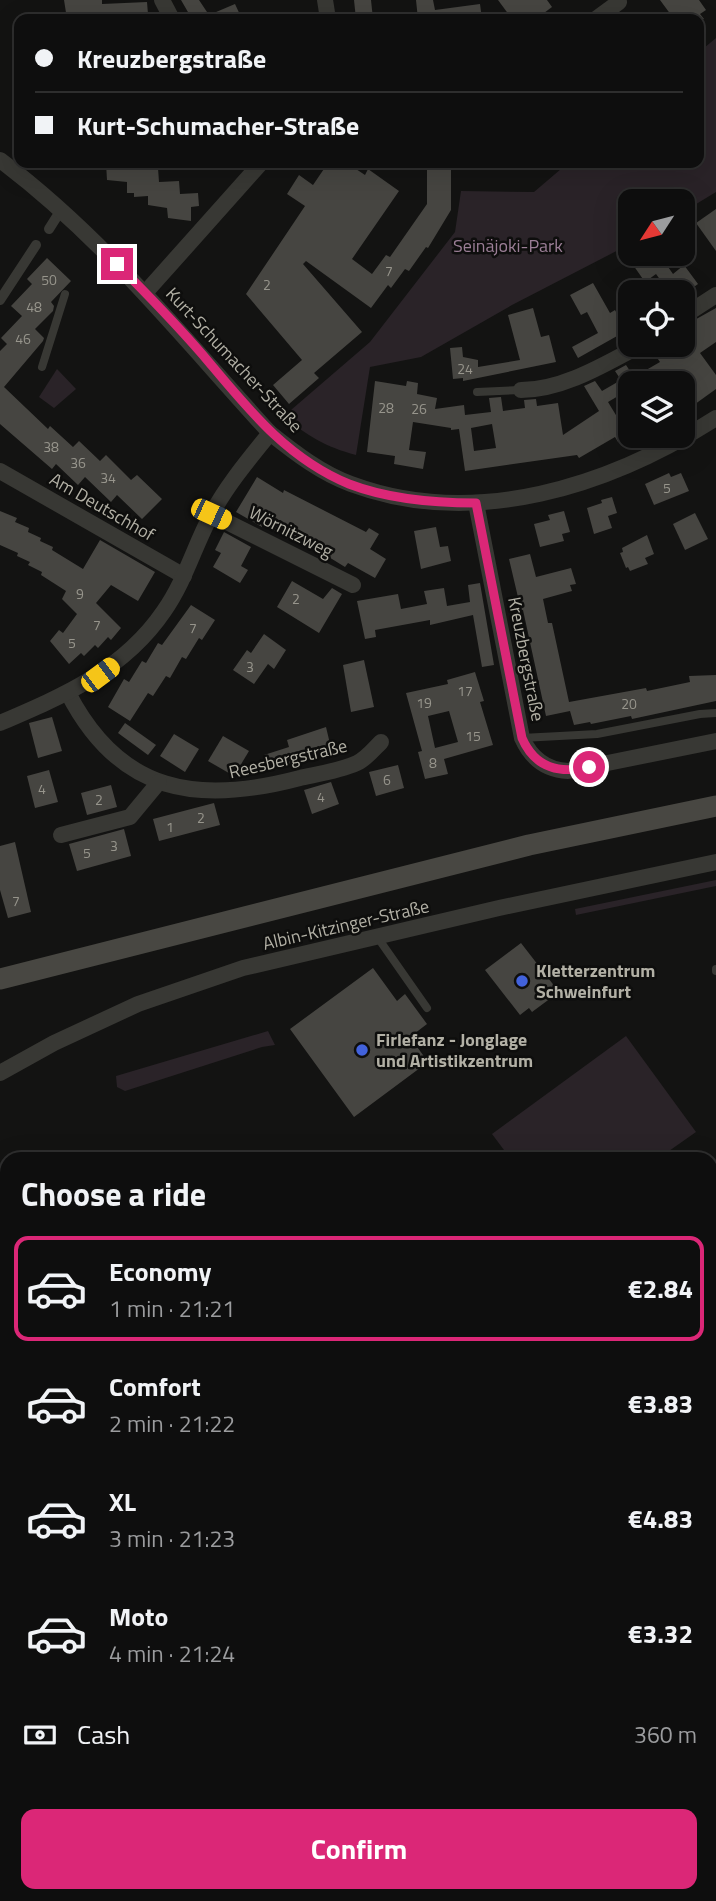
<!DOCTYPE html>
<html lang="en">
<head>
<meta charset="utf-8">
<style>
	body { margin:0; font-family:"Titillium Web",sans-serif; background:#1c1c1c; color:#f1f3f6; height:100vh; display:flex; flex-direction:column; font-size:26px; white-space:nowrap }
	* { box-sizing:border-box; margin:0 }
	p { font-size:23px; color:#9b9c9e }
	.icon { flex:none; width:38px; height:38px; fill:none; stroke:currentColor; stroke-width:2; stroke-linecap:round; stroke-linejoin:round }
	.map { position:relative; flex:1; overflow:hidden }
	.side { position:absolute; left:0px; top:1152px; width:718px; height:751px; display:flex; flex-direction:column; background:#0e0e0e; border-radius:21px 21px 0 0; box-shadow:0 7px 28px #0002,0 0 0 2px #2e2e2e }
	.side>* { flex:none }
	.hud { position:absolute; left:14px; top:14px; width:690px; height:154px; border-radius:14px; box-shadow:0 7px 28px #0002,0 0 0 2px #2e2e2e; display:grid; align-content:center; height:154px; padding:0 21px; background:#0e0e0e }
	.needle { width:46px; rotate:234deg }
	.buttons { position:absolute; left:618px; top:189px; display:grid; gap:14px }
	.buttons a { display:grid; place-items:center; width:77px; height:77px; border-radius:14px; background:#0e0e0e; box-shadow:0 7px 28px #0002,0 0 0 2px #2e2e2e; font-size:35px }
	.end { position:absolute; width:32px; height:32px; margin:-16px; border:9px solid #db2777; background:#fff; box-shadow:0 0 0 4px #fff }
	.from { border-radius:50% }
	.car { position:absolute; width:21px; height:42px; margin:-21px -10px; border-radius:9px; box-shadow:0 0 5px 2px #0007; background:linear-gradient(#f5c518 24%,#345 0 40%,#f5c518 0 76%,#345 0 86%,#f5c518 0) }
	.hud b { display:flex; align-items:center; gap:24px; height:66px; font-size:26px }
	.hud b+b { border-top:2px solid #2e2e2e }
	.hud i { width:18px; height:18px; background:#f1f3f6 }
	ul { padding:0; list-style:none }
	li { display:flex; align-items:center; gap:21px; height:105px; margin:0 14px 10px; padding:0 7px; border:4px solid transparent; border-radius:14px }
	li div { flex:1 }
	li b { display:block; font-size:26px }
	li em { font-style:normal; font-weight:700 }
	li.on { border-color:#db2777 }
	li>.icon { width:63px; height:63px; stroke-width:1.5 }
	h2 { padding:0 21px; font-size:32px; line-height:84px }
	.pay { display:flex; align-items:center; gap:18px; height:77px; padding:0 21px; font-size:26px }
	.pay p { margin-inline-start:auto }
	.button { display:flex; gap:14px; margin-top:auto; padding:14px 21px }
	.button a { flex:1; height:80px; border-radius:14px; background:#db2777; color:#fff; font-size:28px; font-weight:700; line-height:80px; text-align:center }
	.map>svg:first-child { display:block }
	.green { fill:#2a2328 }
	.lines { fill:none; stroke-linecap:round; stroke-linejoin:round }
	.stream { stroke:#3b352d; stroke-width:4.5 }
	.building { fill:#464541; fill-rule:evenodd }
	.service { stroke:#383834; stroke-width:8 }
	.pedestrian { stroke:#383834; stroke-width:10 }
	.minor { stroke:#383834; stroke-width:16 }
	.secondary { stroke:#484742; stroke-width:21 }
	.route { stroke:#db2777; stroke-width:9 }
	.poi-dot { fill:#4262db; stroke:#0e0e0d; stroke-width:2.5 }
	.labels { text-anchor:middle; stroke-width:5; stroke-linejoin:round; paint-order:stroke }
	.number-label { font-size:14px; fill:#97958c }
	.park-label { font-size:18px; fill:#9b7e96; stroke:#0e0e0d }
	.street-label { font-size:18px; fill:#b2b0a5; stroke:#0e0e0d }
	.poi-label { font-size:18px; font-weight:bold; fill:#b2b0a5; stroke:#0e0e0d; text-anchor:start }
</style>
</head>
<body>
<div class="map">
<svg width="716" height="1901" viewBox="0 0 716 1901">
	<rect width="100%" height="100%" fill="#131312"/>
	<g class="green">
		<path d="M716 38V192L683 212 682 201H630V244L512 305 421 357 370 367 356 455C326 447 307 436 284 416L370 342 455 232 461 191 534 192 568 163H698V53Z"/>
		<polygon points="57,369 76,389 54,408 39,397"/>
		<polygon points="716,880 716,886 576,915 575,909"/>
		<polygon points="268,1031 275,1045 262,1047 125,1091 117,1087 116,1076"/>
		<polygon points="626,1036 696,1132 659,1158 510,1158 492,1134"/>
		<polygon points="716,1339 716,1478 711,1479 710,1340"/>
		<polygon points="0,1342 7,1355 7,1810 0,1814"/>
		<polygon points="7,1821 7,1895 710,1895 711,1843 716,1842 716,1901 0,1901 0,1825"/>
	</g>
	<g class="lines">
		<g class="stream">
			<polyline points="310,1895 316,1901"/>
			<polyline points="572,1895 574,1901"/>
		</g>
	</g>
	<g class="building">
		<polygon points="64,0 102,0 102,4 147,2 148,14 105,16 106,19 67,19"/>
		<polygon points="181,0 199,0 209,15 235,4 242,19 192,19"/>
		<polygon points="354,0 371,0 373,19 356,19"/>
		<polygon points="416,0 433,0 435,10 480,4 482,19 418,19"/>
		<polygon points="498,0 547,0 552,7 536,19 512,19"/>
		<polygon points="660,0 699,0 706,10 700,14 704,19 674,19"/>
		<polygon points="106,163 137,163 137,169 158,168 159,182 179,181 180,194 198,193 199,206 191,207 191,221 168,218 167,208 148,205 148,196 134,197 134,193 127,193 127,182 107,180"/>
		<polygon points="328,163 347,163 365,175 368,169 399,191 352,259 372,274 386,255 390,257 427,204 427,163 451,163 451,210 428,248 426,247 409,271 405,269 391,288 388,285 371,308 306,261 303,264 362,332 314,373 319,378 289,404 273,385 302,360 246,294 305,206 287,194 299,175 313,185"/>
		<polygon points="716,209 716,251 696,223"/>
		<polygon points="643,254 659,254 673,274 684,265 698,284 687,292 669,292 656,274 645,282 631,262"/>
		<polygon points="47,258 71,281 51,302 54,306 53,311 35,329 44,338 43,341 4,387 48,429 50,426 73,447 79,441 100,461 106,455 131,480 137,475 162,499 142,519 117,495 111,502 85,477 78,485 56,464 52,469 0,424 0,351 7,344 1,338 22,316 11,306 32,284 27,279"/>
		<polygon points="593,283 610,313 615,310 626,331 578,358 572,347 598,333 587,312 581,315 570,295"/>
		<polygon points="533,308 541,337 549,335 556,362 463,381 463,378 453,379 450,348 462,347 463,357 478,360 478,367 520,360 508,315"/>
		<path d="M716 308V342L700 353 716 375V389L691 407 682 394V383H675L667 372 649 383H630V389L608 402 622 425 630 420V435L618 442 615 437 579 458 577 455 465 471 459 429 451 430V428L413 422 409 450 426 452 423 469 394 464 395 456 367 452 375 381 406 386 407 381 418 383 417 394 437 398 435 409 464 405 465 415 491 412 489 398 501 397 503 411 525 408 524 400 536 399 537 406 558 403 563 435 599 411 584 386 595 381 602 391 621 380 615 371 626 365 634 377 660 362 651 349V345H682V327ZM492 424 496 448 474 451 471 428Z"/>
		<polygon points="669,473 671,477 681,473 689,491 654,505 645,484"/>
		<polygon points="257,477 283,493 284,490 366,532 369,528 379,534 370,549 386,559 375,578 348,563 345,567 319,551 318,553 292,538 290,540 264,525 262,527 236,512"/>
		<polygon points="612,497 617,513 608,516 612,528 594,534 587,508 602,503 601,500"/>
		<polygon points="0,511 17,518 15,522 29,528 28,532 41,538 40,541 53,547 52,550 83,569 100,540 155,572 138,601 111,585 96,603 121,628 111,640 108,637 98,648 95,645 84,656 81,653 69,664 50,641 59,630 63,633 77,614 62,599 66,591 41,575 42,572 28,565 30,562 17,556 18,553 0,545"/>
		<polygon points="564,511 570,532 562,534 564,541 540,547 534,524 550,520 548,515"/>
		<polygon points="695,513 708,539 685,550 673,524"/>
		<polygon points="436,527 440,547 448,546 451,561 421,569 414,531"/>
		<polygon points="224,532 251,547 241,566 248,570 240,583 213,567 221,553 215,550"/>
		<polygon points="647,535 654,554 645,558 648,564 630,571 628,567 626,568 620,553 623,552 622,548"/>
		<polygon points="530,554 536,577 571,568 576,584 570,585 572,591 543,599 548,623 552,623 569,702 646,688 647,691 690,682 689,676 716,675 716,701 632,719 631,716 591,724 590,722 574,725 570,711 546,716 523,610 521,610 509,559"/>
		<polygon points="292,581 323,599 332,588 342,594 319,633 277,607"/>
		<polygon points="480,583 494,665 482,667 473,615 430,625 430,620 375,630 376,637 365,639 357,601 398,594 401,609 427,604 424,591 444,588 447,606 470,602 468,585"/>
		<polygon points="191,605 215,620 202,640 199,638 186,659 182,657 170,678 166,676 153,696 148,693 130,721 108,707 124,679 129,682 142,661 146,663 158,643 162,645"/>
		<polygon points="264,634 286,650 274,669 268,664 254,684 233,670 247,650 251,653"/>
		<polygon points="364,660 374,707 351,712 343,665"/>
		<path d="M475 672 484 701 480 702 493 745 444 759 448 774 425 779 418 752 422 751 406 693 448 684 447 680ZM449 711 458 742 435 748 428 716Z"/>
		<polygon points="52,717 62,751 38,758 29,723"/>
		<polygon points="125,723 156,745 148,755 118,733"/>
		<polygon points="326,727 331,748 309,754 311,759 268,769 264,755 289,747 287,740"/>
		<polygon points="174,734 199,749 185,772 160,756"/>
		<polygon points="223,736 249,751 234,776 208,761"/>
		<polygon points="398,765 404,788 376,796 369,772"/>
		<polygon points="49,770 58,802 35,808 27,776"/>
		<polygon points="331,782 339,804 312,814 304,790"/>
		<polygon points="111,785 117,807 87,815 81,793"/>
		<polygon points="214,803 220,825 159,841 153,819"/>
		<polygon points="124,829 131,856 77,871 69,844"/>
		<polygon points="15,842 31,912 8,918 0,890 0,846"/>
		<polygon points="521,943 559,992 532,1012 529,1008 520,1015 485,970"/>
		<polygon points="373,968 397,1001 405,994 427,1024 410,1037 428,1062 354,1117 290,1029"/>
	</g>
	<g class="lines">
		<g class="service">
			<polyline points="42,367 65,294"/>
			<polyline points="477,392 521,390"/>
			<polyline points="522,738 597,734 700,714 716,713"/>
			<polyline points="378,938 427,1008"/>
			<polyline points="716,969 716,971"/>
		</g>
		<g class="pedestrian">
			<polyline points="49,229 61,210"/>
			<polyline points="0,300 36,245"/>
		</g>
		<g class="minor">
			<polyline points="162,0 172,19"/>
			<polyline points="325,0 328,19"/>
			<polyline points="596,19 619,2"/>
			<path d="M0 160C104 238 183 338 270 433 295 453 321 473 351 484 475 530 610 486 716 418"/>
			<polyline points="145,293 261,163"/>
			<polyline points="682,317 716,295"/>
			<path d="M521 390C563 390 605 364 641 345"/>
			<polyline points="0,471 184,576"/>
			<path d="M476 503 522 738C531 758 546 770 568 771L716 741"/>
			<polyline points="211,514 353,585"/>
			<path d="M68 693C120 794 198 805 300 778 318 774 339 771 357 763 366 759 374 749 381 742"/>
			<path d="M0 723C63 696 124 670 164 611 185 581 194 547 211 515 227 485 249 459 270 433"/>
			<polyline points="61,835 130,817 159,782"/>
			<polyline points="0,1073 54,1043 138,1004 243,968 499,908 716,862"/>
		</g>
		<polyline class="secondary" points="0,979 529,845 716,806"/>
	</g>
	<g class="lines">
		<path class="route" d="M117 264C146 293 175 323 202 354 245 405 285 458 349 484 388 499 434 503 476 503L522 738C535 768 559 774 589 767"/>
	</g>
	<g class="poi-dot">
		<circle cx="522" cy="981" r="7"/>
		<circle cx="362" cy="1050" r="7"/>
	</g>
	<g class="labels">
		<g class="number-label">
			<text x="389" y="276">7</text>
			<text x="49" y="285">50</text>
			<text x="267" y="290">2</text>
			<text x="34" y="312">48</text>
			<text x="23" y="344">46</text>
			<text x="465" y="374">24</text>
			<text x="386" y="413">28</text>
			<text x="419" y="414">26</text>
			<text x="51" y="452">38</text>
			<text x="78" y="468">36</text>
			<text x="108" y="483">34</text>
			<text x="667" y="493">5</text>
			<text x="80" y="599">9</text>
			<text x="296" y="604">2</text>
			<text x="97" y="630">7</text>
			<text x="193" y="633">7</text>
			<text x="72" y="648">5</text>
			<text x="250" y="672">3</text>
			<text x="465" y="696">17</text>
			<text x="424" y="708">19</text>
			<text x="629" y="709">20</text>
			<text x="473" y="741">15</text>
			<text x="433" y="768">8</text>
			<text x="387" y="785">6</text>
			<text x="42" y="794">4</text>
			<text x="321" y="802">4</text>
			<text x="99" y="805">2</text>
			<text x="201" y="823">2</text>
			<text x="170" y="832">1</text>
			<text x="114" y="851">3</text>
			<text x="87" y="858">5</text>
			<text x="16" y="906">7</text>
		</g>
		<g class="park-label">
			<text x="508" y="252">Seinäjoki-Park</text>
		</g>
		<g class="street-label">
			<text transform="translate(234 360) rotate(47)" y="6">Kurt-Schumacher-Straße</text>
			<text transform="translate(102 507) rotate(30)" y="6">Am Deutschhof</text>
			<text transform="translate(291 532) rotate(27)" y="6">Wörnitzweg</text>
			<text transform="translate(526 659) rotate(79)" y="6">Kreuzbergstraße</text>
			<text transform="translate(288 759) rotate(-13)" y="6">Reesbergstraße</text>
			<text transform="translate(346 925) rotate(-13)" y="6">Albin-Kitzinger-Straße</text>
		</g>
		<g class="poi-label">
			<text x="536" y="977">Kletterzentrum<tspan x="536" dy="21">Schweinfurt</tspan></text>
			<text x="376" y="1046">Firlefanz - Jonglage<tspan x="376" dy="21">und Artistikzentrum</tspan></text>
		</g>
	</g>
</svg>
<div class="buttons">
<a><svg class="needle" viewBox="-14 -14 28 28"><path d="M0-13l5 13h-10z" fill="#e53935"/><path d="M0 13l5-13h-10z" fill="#9b9c9e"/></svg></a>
<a><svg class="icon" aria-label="locate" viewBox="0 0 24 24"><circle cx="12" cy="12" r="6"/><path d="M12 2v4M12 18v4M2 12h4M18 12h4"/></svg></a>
<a><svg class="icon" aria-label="layers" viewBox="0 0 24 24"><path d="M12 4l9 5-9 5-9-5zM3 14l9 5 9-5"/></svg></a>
</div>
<i class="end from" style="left:589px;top:767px"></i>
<i class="end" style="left:117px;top:264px"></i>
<i class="car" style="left:211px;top:514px;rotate:115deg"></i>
<i class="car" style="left:100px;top:675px;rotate:53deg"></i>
<div class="hud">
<b><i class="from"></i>Kreuzbergstraße</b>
<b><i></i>Kurt-Schumacher-Straße</b>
</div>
<section class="side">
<h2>Choose a ride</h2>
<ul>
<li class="on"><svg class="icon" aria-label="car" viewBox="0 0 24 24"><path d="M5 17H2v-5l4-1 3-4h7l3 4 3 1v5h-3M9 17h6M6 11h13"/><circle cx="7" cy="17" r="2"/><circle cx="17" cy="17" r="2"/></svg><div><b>Economy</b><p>1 min · 21:21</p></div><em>€2.84</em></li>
<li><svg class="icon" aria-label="car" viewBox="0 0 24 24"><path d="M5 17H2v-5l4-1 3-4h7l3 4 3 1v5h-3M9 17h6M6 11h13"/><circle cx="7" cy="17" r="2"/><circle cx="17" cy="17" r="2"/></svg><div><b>Comfort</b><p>2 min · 21:22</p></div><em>€3.83</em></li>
<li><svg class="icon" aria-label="car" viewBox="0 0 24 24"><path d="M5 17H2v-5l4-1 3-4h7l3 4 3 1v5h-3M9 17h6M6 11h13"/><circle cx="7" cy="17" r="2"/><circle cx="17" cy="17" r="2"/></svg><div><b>XL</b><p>3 min · 21:23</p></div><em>€4.83</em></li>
<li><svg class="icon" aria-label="car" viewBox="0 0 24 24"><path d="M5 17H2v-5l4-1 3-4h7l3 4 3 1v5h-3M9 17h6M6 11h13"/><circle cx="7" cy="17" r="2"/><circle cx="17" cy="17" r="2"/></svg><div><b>Moto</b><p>4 min · 21:24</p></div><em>€3.32</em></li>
</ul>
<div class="pay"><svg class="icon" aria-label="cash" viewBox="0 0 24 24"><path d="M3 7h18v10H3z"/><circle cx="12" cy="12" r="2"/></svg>Cash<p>360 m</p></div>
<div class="button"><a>Confirm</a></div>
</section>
</div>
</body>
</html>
